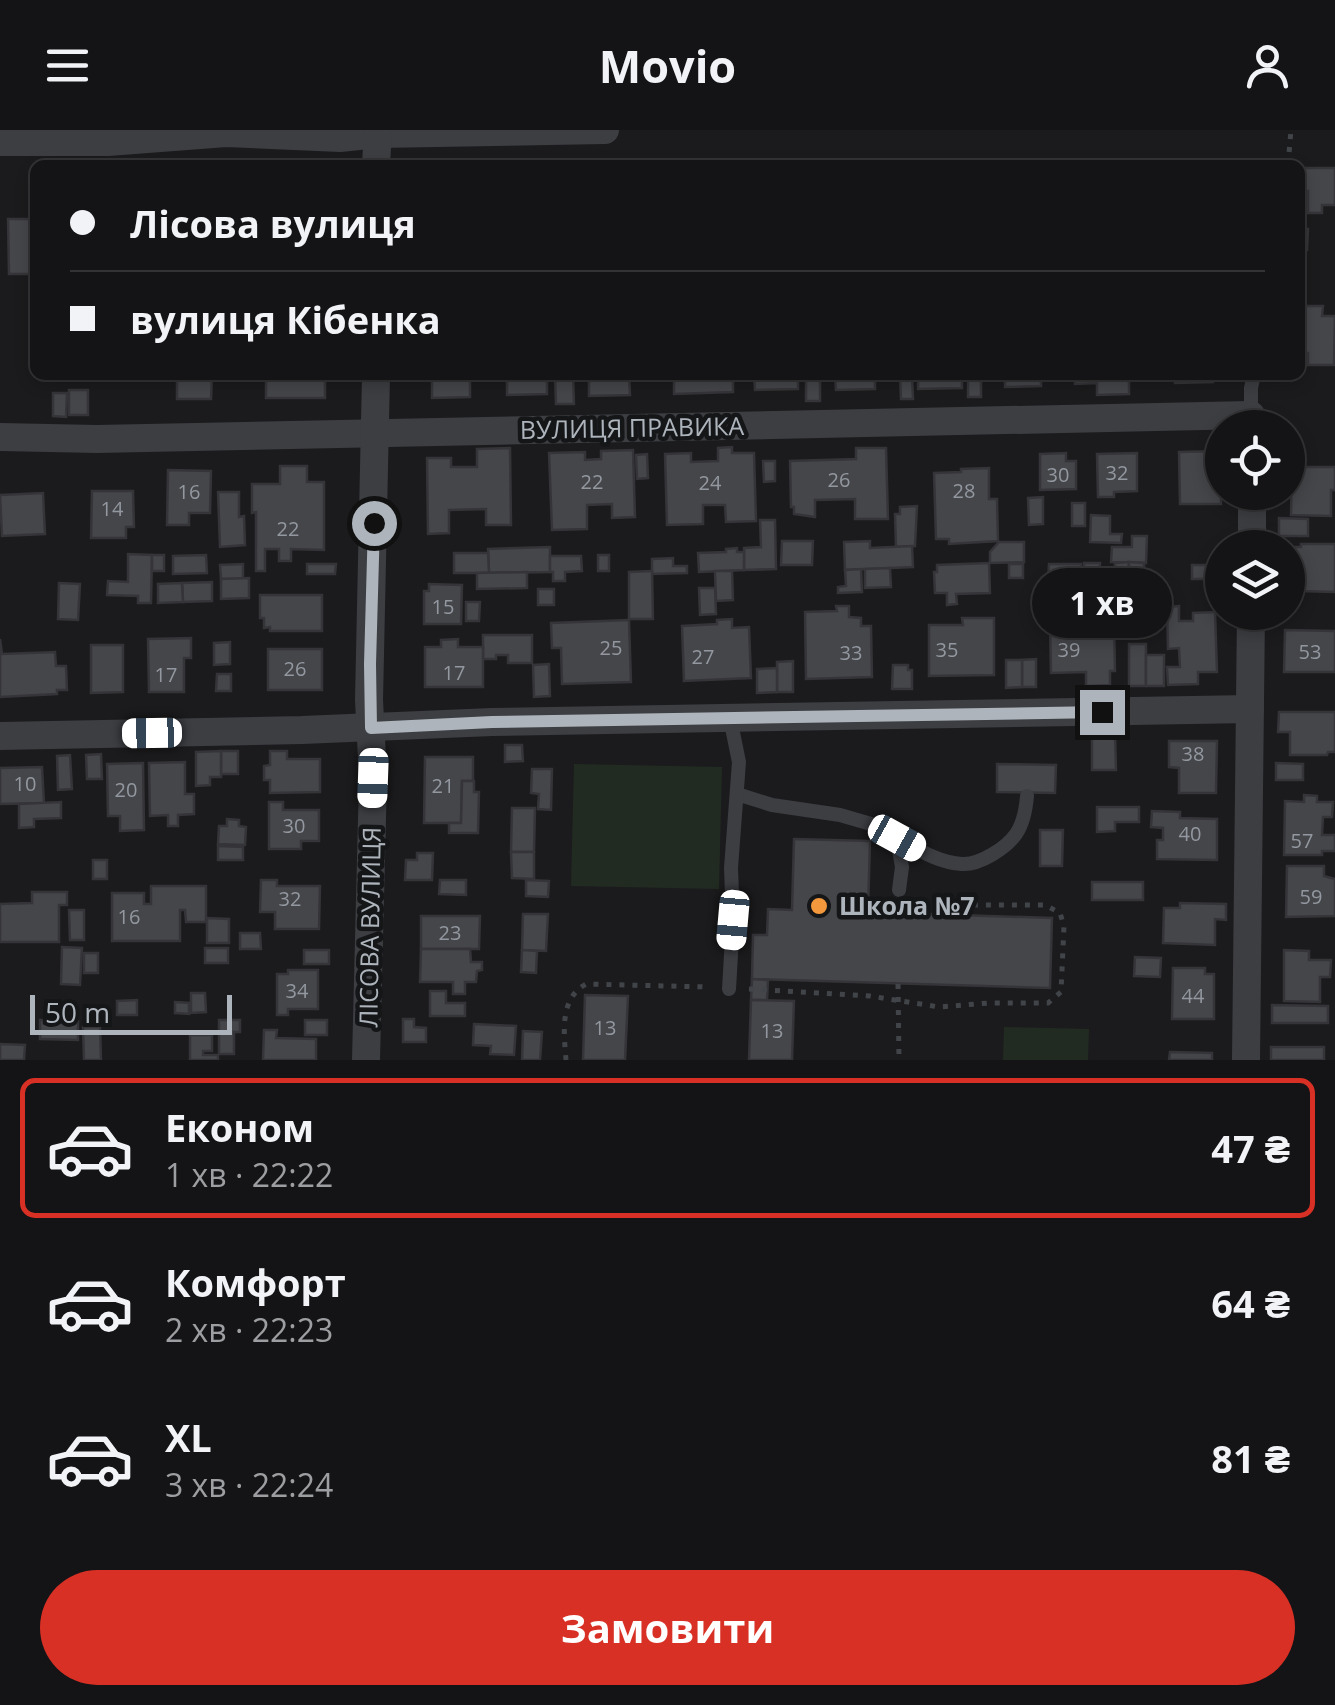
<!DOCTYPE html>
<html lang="uk">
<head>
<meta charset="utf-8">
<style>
	body { margin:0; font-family:"Open Sans",sans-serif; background:#1d1d1f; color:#f1f3f6; height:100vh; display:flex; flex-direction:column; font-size:38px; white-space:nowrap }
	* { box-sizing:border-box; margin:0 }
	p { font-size:32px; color:#9d9ea1 }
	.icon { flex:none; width:55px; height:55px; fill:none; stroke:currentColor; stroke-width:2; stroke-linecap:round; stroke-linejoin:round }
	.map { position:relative; height:930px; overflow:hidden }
	.details { display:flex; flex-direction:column; background:#141416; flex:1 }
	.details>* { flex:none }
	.banner { position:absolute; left:30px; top:30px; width:1275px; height:220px; border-radius:15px; box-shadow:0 5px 15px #0003,0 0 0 2px #333335; display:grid; align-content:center; height:220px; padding:0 40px; background:#141416 }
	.controls { position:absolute; left:1205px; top:280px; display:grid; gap:20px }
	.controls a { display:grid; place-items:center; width:100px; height:100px; border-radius:50%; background:#141416; box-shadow:0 5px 15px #0003,0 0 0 2px #333335; font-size:50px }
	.scale { position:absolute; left:30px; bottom:25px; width:202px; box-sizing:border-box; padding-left:10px; border:5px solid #adb4bc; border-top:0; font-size:28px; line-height:35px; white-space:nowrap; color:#adb4bc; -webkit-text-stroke:8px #151618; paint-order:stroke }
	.end { position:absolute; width:45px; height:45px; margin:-22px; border:12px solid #adb4bc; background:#111; box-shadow:0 0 0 5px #111 }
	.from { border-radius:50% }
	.bubble { position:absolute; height:70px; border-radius:35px; background:#141416; box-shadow:0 5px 15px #0003,0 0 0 2px #333335; font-size:32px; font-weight:700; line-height:70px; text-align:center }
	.car { position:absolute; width:30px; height:60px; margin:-30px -15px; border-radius:12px; box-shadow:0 0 8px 2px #0007; background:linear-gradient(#fff 24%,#345 0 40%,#fff 0 76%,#345 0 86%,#fff 0) }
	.banner b { display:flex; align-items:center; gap:35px; height:95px; font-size:38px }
	.banner b+b { border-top:2px solid #333335 }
	.banner i { width:25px; height:25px; background:#f1f3f6 }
	ul { padding:18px 0 0; list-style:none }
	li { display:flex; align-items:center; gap:30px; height:140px; margin:0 20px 15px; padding:0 20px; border:5px solid transparent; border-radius:15px }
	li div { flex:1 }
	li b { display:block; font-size:38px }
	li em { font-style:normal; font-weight:700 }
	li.active { border-color:#d93025 }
	li>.icon { width:90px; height:90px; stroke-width:1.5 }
	.button { display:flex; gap:20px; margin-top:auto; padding:20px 40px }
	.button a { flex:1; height:115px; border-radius:60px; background:#d93025; color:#fff; font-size:40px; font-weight:700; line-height:115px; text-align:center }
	header { display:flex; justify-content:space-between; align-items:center; height:130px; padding:0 40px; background:#141416; font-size:45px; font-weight:700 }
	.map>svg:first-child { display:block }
	.green { fill:#222b22 }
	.building { fill:#45464a; stroke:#353539; stroke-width:2.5 }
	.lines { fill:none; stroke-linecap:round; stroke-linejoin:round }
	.path { stroke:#414549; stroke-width:5; stroke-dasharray:5 8; stroke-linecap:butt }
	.lane { stroke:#3c3e42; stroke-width:14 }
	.street { stroke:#3c3e42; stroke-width:28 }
	.route { stroke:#adb4bc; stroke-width:12 }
	.poi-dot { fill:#f3983d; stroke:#151618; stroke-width:4 }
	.labels { text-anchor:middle; stroke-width:9; stroke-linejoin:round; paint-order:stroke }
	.number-label { font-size:20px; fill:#9398a0 }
	.street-label { font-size:25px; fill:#adb4bc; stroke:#151618 }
	.poi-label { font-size:25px; font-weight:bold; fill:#adb4bc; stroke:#151618; text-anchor:start }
</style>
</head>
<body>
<header><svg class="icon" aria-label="menu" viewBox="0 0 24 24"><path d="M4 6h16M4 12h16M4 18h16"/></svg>Movio<svg class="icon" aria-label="person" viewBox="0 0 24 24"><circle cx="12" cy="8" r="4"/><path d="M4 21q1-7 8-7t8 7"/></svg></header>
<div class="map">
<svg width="1335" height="930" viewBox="0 0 1335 930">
	<rect width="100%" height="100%" fill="#1b1b1d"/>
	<g class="green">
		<polygon points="574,634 722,637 719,759 571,756"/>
		<polygon points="1004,897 1089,899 1088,930 1003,930"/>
	</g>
	<g class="building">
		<polygon points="1302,38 1335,38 1335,75 1322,75 1322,83 1308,83 1308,61 1301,61"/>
		<polygon points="8,89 31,89 33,144 9,144"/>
		<polygon points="1300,99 1308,99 1307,120 1300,120"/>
		<polygon points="1300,176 1323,176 1322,186 1335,186 1334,235 1308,235 1308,223 1300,223"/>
		<polygon points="177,245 212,245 211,269 177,269"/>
		<rect x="266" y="245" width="59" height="23"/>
		<polygon points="432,245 470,245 470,267 432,268"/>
		<polygon points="507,245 547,245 547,264 507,265"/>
		<polygon points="573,245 574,274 556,274 555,246"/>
		<polygon points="589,245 629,245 630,265 589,266"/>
		<polygon points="674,245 733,245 733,262 674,264"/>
		<polygon points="754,245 798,245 798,259 755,260"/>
		<polygon points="835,245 875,245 875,259 836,260"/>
		<polygon points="918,245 962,245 962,258 918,259"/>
		<rect x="968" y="245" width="13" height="22"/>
		<polygon points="1005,245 1041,245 1041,256 1005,257"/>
		<polygon points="1075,245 1129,245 1129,264 1097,265 1097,253 1075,254"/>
		<polygon points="1175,245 1213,245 1213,252 1175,253"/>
		<polygon points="900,246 912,246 913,269 901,269"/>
		<rect x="806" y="249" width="14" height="22"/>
		<rect x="69" y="260" width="19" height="25"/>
		<polygon points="53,263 67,263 66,287 53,286"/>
		<polygon points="732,317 732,323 754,323 756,391 726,392 725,375 703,375 703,394 667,395 665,324 691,323 691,332 718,331 718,318"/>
		<polygon points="510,318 511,395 486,395 486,379 449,380 449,403 428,404 427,328 451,328 451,337 477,337 477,319"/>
		<polygon points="856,318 886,318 888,389 855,389 855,369 815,370 815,387 794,384 794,377 791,377 790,331 856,329"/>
		<polygon points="633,320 635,387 612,388 612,374 587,375 587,399 552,400 549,323 585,322 585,330 601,329 601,321"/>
		<polygon points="1220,321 1221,374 1180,374 1179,322"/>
		<polygon points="1066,323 1066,331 1076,331 1076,359 1040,360 1040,324"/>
		<polygon points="1137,323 1137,361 1114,362 1114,367 1098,367 1097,324"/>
		<polygon points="647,324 648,348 637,349 636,325"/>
		<polygon points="763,331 775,331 775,351 764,352"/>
		<polygon points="280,336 307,336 307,352 324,352 324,420 291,419 291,431 279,431 279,419 265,419 265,441 256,441 256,382 252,383 252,354 280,354"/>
		<polygon points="1292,337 1335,337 1335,360 1331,360 1331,386 1291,385"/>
		<polygon points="989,338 989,369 997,369 998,411 949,414 949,409 936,409 934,343 961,342 961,339"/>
		<polygon points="168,340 211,341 210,383 189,383 189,395 167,395"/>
		<polygon points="92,361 133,361 134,397 126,397 126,408 91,408"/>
		<polygon points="218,362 239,362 239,387 244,386 245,415 220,417"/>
		<polygon points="43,363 45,404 2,406 0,365"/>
		<polygon points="1043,367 1043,394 1029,395 1028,368"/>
		<rect x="1072" y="373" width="13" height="23"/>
		<polygon points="917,376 915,416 896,417 895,384 900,384 900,377"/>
		<polygon points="1091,385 1110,386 1110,404 1122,404 1121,413 1090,412"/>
		<polygon points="1279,388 1308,389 1308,406 1279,406"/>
		<polygon points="760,390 775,390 776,439 744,440 744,418 761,417"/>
		<polygon points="1132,406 1147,406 1146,433 1111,432 1112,417 1132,417"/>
		<polygon points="782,411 813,411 812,435 781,435"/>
		<polygon points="870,411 870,418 912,416 913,437 845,440 844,412"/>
		<polygon points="999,412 1024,412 1024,432 990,433 990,422"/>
		<polygon points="1301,414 1335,414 1335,462 1300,461 1301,434 1289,434 1289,417 1301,417"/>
		<polygon points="550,417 550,442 489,443 488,419"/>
		<polygon points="737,418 737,422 744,422 744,440 699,442 698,423 726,422 726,419"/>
		<polygon points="454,423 488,423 489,443 454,443"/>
		<polygon points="128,424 152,425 151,473 138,473 138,466 107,465 108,451 128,452"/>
		<rect x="152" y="425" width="12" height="16"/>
		<polygon points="206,425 207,443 173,444 173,426"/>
		<rect x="598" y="425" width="11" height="16"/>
		<polygon points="550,426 581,426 582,441 565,442 565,451 553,451 553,442 550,442"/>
		<polygon points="673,428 673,436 687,436 687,443 652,444 652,429"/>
		<polygon points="1129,432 1129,454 1114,453 1115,433"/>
		<polygon points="1129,432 1144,433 1144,475 1129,474"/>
		<polygon points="989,433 990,463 956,464 957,474 947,475 947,463 935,463 934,442 937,442 937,435"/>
		<polygon points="1084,433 1100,433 1099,455 1084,455"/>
		<polygon points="243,434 243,449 221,449 220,435"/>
		<polygon points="307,434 336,434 335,444 307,444"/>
		<rect x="1009" y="434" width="14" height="14"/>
		<polygon points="1049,434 1081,434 1081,451 1048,451"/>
		<rect x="1192" y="435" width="19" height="14"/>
		<polygon points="890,438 891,457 865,458 865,439"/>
		<polygon points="861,439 862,462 838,463 838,457 846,456 845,440"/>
		<polygon points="652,441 653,489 629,489 629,442"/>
		<polygon points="715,441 732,441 733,470 716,471"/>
		<polygon points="527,442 527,458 477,459 477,443"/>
		<polygon points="249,448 249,468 221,469 221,449"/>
		<polygon points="212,452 212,471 183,472 182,453"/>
		<polygon points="59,453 80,454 78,490 58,489"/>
		<polygon points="182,453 183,472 158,473 158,454"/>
		<polygon points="429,454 462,455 461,494 424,494 424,461 429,461"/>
		<polygon points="699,458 715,458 716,484 700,485"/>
		<rect x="538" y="459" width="16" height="16"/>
		<polygon points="260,465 322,465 322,501 270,501 270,497 264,498 264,488 260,488"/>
		<polygon points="466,472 480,472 479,491 466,491"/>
		<polygon points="836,476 849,476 849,487 861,488 861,496 871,496 872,547 806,549 805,482 837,481"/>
		<polygon points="1179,476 1179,491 1193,491 1193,483 1215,482 1217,542 1198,542 1198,554 1168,555 1167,537 1180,537 1179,518 1168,519 1167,477"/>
		<polygon points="962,488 994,488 994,545 929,546 929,495 963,495"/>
		<polygon points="732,489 732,498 749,497 751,548 684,551 682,496 717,494 717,490"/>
		<polygon points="629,490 631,552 562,554 561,518 552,518 551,493"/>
		<polygon points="1114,491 1115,541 1110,541 1110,555 1086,556 1086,542 1051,543 1050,492"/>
		<polygon points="1285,500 1335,501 1335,542 1284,542"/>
		<polygon points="483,505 532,505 532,533 508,533 508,525 496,525 496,529 483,529"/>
		<polygon points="191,508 191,528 184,528 184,562 149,562 148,509"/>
		<polygon points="0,509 2,524 55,522 56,536 66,536 67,560 57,560 57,564 0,567"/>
		<polygon points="458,509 458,517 483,517 483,557 425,557 425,517 441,517 441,510"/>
		<polygon points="230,512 230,534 214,535 214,513"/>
		<rect x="1129" y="514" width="17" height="42"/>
		<polygon points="91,515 123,515 123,562 91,563"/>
		<rect x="268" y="519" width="54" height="41"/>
		<rect x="1146" y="525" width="18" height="31"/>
		<polygon points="1036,529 1036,557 1022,557 1022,530"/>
		<polygon points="1006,530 1022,530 1022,557 1006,558"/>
		<polygon points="793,531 793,562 777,562 777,532"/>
		<polygon points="549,534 550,566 534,567 533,535"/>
		<polygon points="893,535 908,535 908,540 912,540 912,559 892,559"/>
		<polygon points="777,538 777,562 757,563 757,539"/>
		<polygon points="217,544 231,544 231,561 216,561"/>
		<polygon points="1279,582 1335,582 1335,622 1328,622 1327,625 1290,625 1290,602 1278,602"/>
		<polygon points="1115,604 1116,640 1092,640 1092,605"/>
		<polygon points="1169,611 1217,611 1216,663 1179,663 1179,638 1169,637"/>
		<polygon points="505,615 522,615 523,631 505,632"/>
		<rect x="221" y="621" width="17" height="23"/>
		<polygon points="221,621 221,647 210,647 210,655 196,656 196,622"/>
		<polygon points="270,621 287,621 287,629 320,629 320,662 270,663 270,650 264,650 264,636 270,635"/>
		<polygon points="101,624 102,649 87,649 86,625"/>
		<polygon points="70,625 72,659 58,660 57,626"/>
		<polygon points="425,627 473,627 473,651 462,651 461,693 424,693"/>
		<polygon points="185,632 185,664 194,664 194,684 178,685 178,696 168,696 168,685 150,686 149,633"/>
		<polygon points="143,633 144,700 120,701 120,686 108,686 107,634"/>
		<polygon points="1276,633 1303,634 1303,650 1276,650"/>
		<polygon points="997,634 1056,635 1055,663 997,662"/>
		<polygon points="42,637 44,673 0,674 0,638"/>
		<polygon points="532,639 552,639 551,680 538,679 539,664 531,663"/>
		<polygon points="462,651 474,651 474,662 479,662 478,703 449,703 449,693 461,693"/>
		<polygon points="1304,665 1317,666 1317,672 1333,672 1332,687 1323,687 1322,705 1335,705 1335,721 1322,721 1322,725 1284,725 1285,671 1304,672"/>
		<polygon points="61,672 61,688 34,689 34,697 19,698 19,674"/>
		<polygon points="269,672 283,672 283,680 319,680 319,711 301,711 301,719 269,719"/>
		<polygon points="1097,677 1139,677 1139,692 1115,692 1115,701 1097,702"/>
		<polygon points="512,678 535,678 534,722 511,722"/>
		<polygon points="1152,681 1180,682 1180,688 1217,689 1217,730 1157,729 1157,710 1163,710 1163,698 1151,697"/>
		<polygon points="227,689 239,690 239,696 246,697 245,715 218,714 219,696 227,696"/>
		<polygon points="1040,700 1063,700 1062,736 1040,736"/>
		<polygon points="794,709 870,711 868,782 1052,788 1050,858 752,849 753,805 767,805 768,779 792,780"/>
		<polygon points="218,716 243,717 243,730 218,730"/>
		<polygon points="511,722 534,722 534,749 512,748"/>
		<polygon points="417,723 433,723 432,750 405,750 406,730 417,730"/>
		<rect x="93" y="730" width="14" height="19"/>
		<polygon points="1287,736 1324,736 1324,746 1335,749 1335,786 1286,787"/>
		<polygon points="261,750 277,750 277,756 320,756 319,799 275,799 275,782 260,782"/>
		<polygon points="440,750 466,750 466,765 439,764"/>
		<polygon points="526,750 549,751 548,767 526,766"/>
		<rect x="1092" y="752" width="51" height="18"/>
		<polygon points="151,756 206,756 206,792 186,792 185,780 180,780 180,811 112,811 112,763 144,763 144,774 151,774"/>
		<polygon points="32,762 67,762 67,775 59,775 59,812 0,812 0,774 32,773"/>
		<polygon points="1180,773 1226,774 1226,790 1215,789 1215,815 1163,813 1164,778 1180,778"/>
		<polygon points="69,780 84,780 84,810 70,810"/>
		<polygon points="523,784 548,784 546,821 522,820"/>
		<polygon points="421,786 480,786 479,819 421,819"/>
		<polygon points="207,788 229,789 229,813 207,813"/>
		<polygon points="240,803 260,803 261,819 240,819"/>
		<polygon points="62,817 82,818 80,855 61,854"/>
		<rect x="205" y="818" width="23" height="15"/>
		<polygon points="421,819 470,819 471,832 482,832 482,840 477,841 476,852 465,852 465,864 453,864 453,852 420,852"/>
		<rect x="304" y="820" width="25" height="14"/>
		<polygon points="522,820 537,821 536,843 521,842"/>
		<polygon points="1284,820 1309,821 1309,830 1331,830 1330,847 1320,847 1320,872 1284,871"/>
		<rect x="84" y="823" width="14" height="20"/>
		<polygon points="1135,827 1161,828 1160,847 1134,846"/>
		<polygon points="1173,838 1205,838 1205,844 1214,844 1214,889 1172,889"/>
		<polygon points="288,840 318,840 318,879 288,879 288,885 277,885 277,844 288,844"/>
		<polygon points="752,849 768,850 767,870 751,870"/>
		<polygon points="430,861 446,861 446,873 465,873 465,886 430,886"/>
		<polygon points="191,863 205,863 206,882 191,883"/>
		<polygon points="585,865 628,866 625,930 583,930"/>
		<polygon points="137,870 137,885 117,885 117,871"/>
		<polygon points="751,870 794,871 792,930 749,930"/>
		<polygon points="175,872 189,873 189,884 175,883"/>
		<polygon points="1272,875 1328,876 1328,893 1272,893"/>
		<polygon points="403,889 414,889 414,897 426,898 426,912 403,912"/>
		<polygon points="40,890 78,891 78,910 40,909"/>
		<polygon points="219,890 240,890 240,902 234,902 234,924 219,924"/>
		<rect x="305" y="890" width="22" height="15"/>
		<polygon points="474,894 516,896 514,925 490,924 491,916 473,915"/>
		<polygon points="83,897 100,897 101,930 84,930"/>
		<polygon points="264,900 277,900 276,908 316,909 316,930 263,930"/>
		<polygon points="523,901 542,902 540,930 522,930"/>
		<polygon points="190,905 212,905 212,921 203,921 203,925 218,925 218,930 190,930"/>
		<polygon points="0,914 25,915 24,930 0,930"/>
		<rect x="1271" y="917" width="53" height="13"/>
		<polygon points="1170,922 1212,923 1212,930 1169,930"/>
	</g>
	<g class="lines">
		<g class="path">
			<polyline points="1288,35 1291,0"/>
			<polyline points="898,854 899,930"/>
			<polyline points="749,859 870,866 939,877 989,873 1048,873 1061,862 1064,796 1060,783 1045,775 910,775"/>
			<path d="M566 930C564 903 559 869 586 854L708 857"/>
		</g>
		<g class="lane">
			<polyline points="1251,285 1251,258 1254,245"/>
			<polyline points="737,664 772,675 840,685 871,694 897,708 902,737 899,760"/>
			<path d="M897 708C917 719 939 733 962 734 980 735 1006 718 1016 704 1023 694 1026 678 1027 666"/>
			<polyline points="729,859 733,790 731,738 739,632 730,588"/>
		</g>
		<g class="street">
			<polyline points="0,12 108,12 226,3 340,8 378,4 605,0"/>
			<polyline points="376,35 378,0"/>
			<polyline points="0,307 97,309 1251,285 1252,298"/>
			<polyline points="1252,418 1252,362"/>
			<polyline points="0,606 302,600 492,592 1250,579"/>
			<polyline points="366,930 373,648 369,570 376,245"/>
			<polyline points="1246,930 1251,482"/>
		</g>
	</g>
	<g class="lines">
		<polyline class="route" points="374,393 370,534 371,598 492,592 1102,582"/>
	</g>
	<circle class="poi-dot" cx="819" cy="776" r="10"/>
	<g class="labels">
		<g class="number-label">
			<text x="1117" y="350">32</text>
			<text x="1058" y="352">30</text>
			<text x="839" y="357">26</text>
			<text x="592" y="359">22</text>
			<text x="710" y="360">24</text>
			<text x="964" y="368">28</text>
			<text x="189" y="369">16</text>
			<text x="112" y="386">14</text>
			<text x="288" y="406">22</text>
			<text x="443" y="484">15</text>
			<text x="611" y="525">25</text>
			<text x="947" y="527">35</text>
			<text x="1069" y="527">39</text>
			<text x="1310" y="529">53</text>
			<text x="851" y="530">33</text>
			<text x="703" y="534">27</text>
			<text x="295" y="546">26</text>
			<text x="454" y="550">17</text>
			<text x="166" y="552">17</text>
			<text x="1193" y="631">38</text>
			<text x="25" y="661">10</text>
			<text x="443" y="663">21</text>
			<text x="126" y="667">20</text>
			<text x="294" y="703">30</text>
			<text x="1190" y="711">40</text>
			<text x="1302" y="718">57</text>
			<text x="1311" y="774">59</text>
			<text x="290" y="776">32</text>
			<text x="129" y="794">16</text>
			<text x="450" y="810">23</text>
			<text x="297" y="868">34</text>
			<text x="1193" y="873">44</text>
			<text x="605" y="905">13</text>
			<text x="772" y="908">13</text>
		</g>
		<g class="street-label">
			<text transform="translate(632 298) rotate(-1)" y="9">ВУЛИЦЯ ПРАВИКА</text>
			<text transform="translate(370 797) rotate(-89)" y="9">ЛІСОВА ВУЛИЦЯ</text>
		</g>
		<g class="poi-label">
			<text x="839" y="785">Школа №7</text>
		</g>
	</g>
</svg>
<div class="controls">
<a><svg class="icon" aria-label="locate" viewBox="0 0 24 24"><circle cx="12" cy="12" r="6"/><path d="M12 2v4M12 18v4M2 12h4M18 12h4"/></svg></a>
<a><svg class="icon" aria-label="layers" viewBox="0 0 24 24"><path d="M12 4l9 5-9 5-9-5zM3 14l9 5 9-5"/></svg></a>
</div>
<div class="scale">50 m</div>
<i class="end from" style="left:374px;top:393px"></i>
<i class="end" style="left:1102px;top:582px"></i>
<div class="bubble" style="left:1032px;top:438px;width:140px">1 хв</div>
<i class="car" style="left:152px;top:603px;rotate:269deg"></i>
<i class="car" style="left:373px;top:648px;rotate:182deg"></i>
<i class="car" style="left:897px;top:708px;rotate:119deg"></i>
<i class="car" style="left:733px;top:790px;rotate:185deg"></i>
<div class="banner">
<b><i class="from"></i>Лісова вулиця</b>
<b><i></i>вулиця Кібенка</b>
</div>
</div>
<section class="details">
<ul>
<li class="active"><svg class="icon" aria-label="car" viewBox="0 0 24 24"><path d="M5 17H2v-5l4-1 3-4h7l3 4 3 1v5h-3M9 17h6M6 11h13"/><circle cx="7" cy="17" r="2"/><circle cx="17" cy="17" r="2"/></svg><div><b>Економ</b><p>1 хв · 22:22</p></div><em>47 ₴</em></li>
<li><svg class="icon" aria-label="car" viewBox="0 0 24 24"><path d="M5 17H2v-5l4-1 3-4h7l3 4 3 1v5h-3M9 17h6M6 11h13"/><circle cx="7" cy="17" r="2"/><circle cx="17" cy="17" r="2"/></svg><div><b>Комфорт</b><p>2 хв · 22:23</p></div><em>64 ₴</em></li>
<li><svg class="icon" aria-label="car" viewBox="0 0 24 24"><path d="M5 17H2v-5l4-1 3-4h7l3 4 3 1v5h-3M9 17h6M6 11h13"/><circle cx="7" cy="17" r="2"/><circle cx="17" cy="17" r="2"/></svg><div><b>XL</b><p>3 хв · 22:24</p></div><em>81 ₴</em></li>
</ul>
<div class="button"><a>Замовити</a></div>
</section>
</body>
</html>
